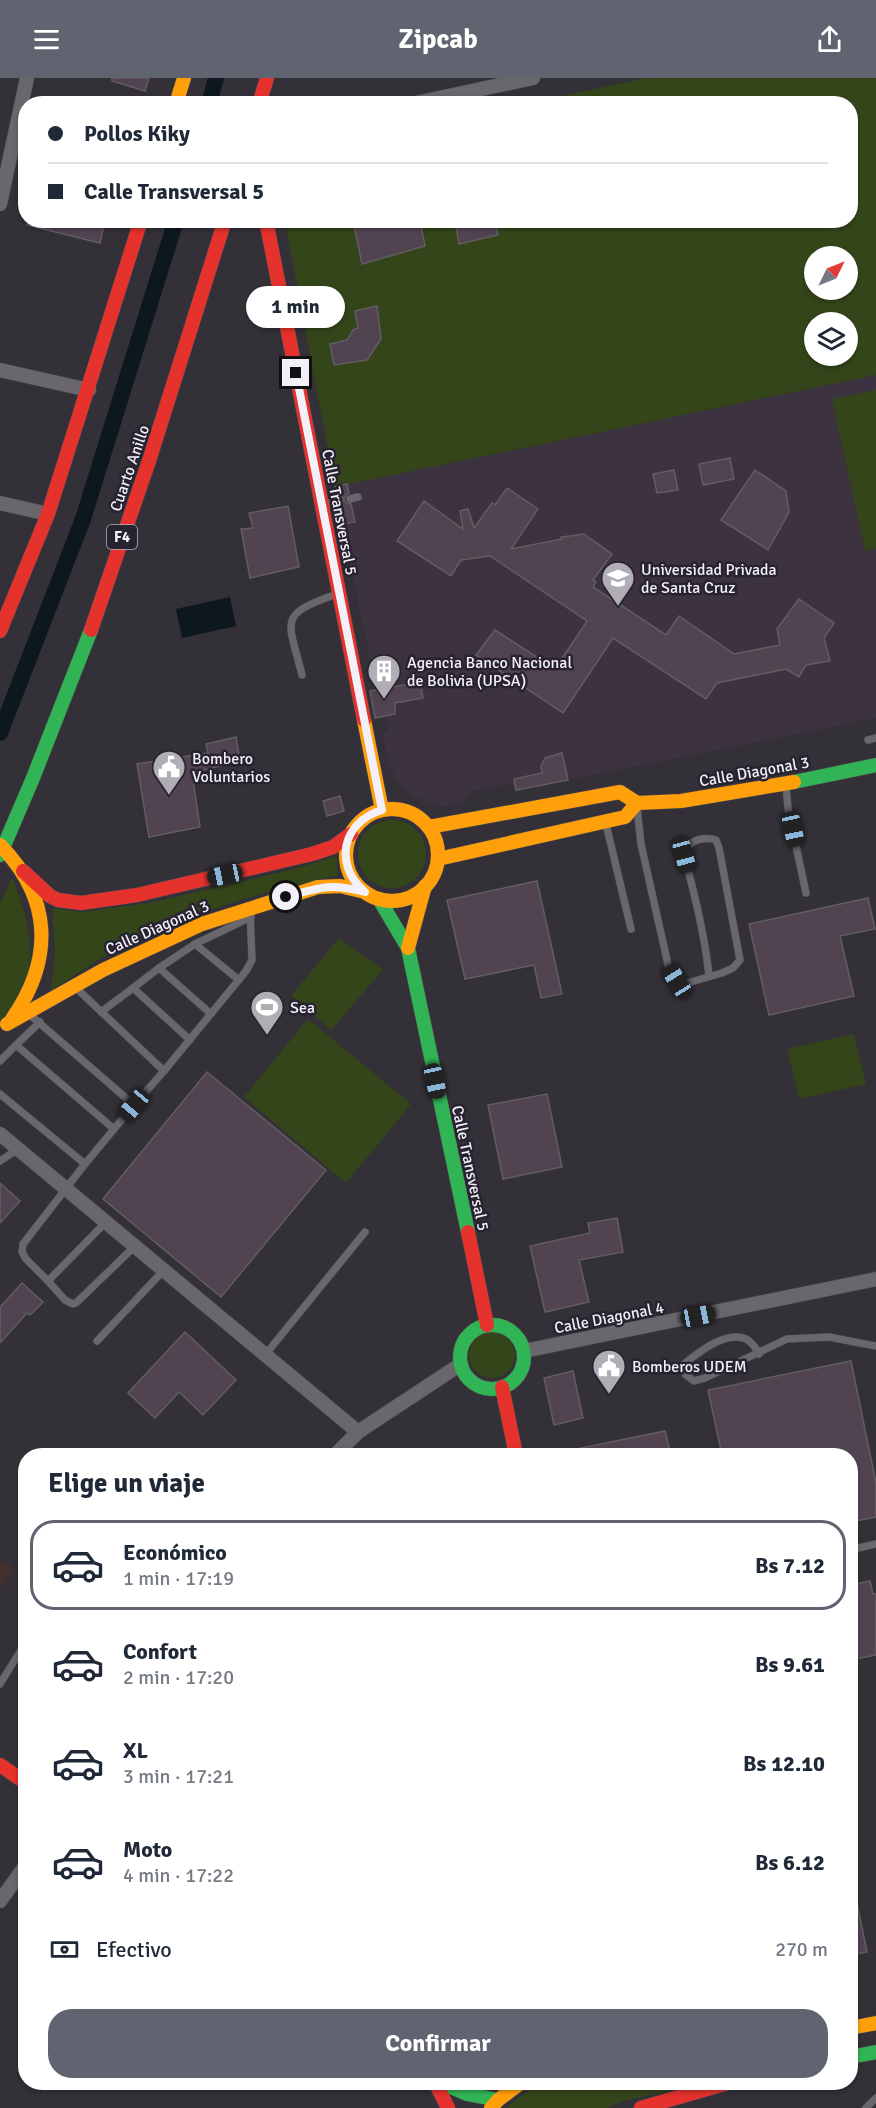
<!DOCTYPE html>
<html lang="es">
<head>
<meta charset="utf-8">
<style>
	body { margin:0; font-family:Signika,sans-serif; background:#f6f6f7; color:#1f2937; height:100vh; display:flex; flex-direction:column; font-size:22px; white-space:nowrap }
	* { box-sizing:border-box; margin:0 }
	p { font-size:20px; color:#747a83 }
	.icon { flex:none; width:33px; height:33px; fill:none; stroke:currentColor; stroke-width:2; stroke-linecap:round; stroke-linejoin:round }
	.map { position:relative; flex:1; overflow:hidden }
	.details { position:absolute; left:18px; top:1370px; width:840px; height:642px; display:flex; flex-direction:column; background:#fff; border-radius:24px; box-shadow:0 2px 4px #0004 }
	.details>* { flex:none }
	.hud { position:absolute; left:18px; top:18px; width:840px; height:132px; border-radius:24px; box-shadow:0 2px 4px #0004; display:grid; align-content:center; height:132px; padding:0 30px; background:#fff }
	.needle { width:39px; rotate:47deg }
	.tools { position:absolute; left:804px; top:168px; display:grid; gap:12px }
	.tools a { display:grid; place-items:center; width:54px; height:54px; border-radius:50%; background:#fff; box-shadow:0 2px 4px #0004; font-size:30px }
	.end { position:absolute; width:27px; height:27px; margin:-14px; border:8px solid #f3f0f9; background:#111; box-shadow:0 0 0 3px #111 }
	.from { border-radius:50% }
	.bubble { position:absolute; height:42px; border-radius:21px; background:#fff; box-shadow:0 2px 4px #0004; font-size:20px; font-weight:700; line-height:42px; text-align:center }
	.car { position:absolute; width:18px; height:36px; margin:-18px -9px; border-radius:8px; box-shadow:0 0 4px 2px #0007; background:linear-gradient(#222 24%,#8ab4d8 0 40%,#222 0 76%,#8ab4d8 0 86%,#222 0) }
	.hud b { display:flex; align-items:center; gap:21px; height:57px; font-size:22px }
	.hud b+b { border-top:2px solid #e0e1e3 }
	.hud i { width:15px; height:15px; background:#1f2937 }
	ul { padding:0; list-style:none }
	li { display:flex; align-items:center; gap:18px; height:90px; margin:0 12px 9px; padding:0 18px; border:3px solid transparent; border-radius:24px }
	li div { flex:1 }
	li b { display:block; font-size:22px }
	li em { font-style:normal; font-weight:700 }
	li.on { border-color:#606470 }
	li>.icon { width:54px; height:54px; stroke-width:1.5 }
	h2 { padding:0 30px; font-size:27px; line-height:72px }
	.pay { display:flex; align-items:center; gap:15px; height:66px; padding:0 30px; font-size:22px }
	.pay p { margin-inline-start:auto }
	.action { display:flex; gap:12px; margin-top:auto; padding:12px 30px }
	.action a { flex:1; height:69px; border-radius:24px; background:#606470; color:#fff; font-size:24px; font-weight:700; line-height:69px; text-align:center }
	header { display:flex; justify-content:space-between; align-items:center; height:78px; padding:0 30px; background:#606470; color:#fff; font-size:27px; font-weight:700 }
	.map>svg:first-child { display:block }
	.commercial { fill:#43322c }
	.education { fill:#3d323f }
	.green { fill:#34451a; fill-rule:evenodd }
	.water { fill:#0d181e }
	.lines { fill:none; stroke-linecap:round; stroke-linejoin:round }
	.canal { stroke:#0d181e; stroke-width:16 }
	.building { fill:#524350; stroke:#615d62; stroke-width:1.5 }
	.lane-casing { stroke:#4f4c53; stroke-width:8 }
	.street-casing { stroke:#4f4c53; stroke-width:15 }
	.fast-casing { stroke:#4f4c53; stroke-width:15 }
	.slow-casing { stroke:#4f4c53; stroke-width:15 }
	.jam-casing { stroke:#4f4c53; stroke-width:15 }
	.lane { stroke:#69666c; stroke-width:7 }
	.street { stroke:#69666c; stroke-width:14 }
	.fast { stroke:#30b455; stroke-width:14 }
	.slow { stroke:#ff9f0a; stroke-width:14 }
	.jam { stroke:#e5322d; stroke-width:14 }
	.route { stroke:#f3f0f9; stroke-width:8 }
	.labels { text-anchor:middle; stroke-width:5; stroke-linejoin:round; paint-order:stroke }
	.shield { fill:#282330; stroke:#b6b2bd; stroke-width:1.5 }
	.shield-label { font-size:15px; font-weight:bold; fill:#f3f0f9 }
	.street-label { font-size:16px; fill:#f3f0f9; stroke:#282330 }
	.poi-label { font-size:16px; fill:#f3f0f9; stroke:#282330; text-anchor:start }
</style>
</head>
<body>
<header><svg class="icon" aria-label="menu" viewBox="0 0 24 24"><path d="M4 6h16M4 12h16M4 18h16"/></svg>Zipcab<svg class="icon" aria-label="share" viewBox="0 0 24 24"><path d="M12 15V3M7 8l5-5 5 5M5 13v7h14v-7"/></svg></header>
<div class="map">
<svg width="876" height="2030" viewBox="0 0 876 2030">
	<rect width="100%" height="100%" fill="#333037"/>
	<polygon class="commercial" points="0,1481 14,1491 0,1510"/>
	<polygon class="education" points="876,297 876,640 568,702 544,705 545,709 537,710 536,705 513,711 512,705 470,713 461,726 443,728 433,726 412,717 397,702 388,683 382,656 389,653 385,638 375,640 370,613 376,611 335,409"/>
	<g class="green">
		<path d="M647 0H876V297L335 409 285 143 850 142V26L529 25ZM814 178H848V212H814ZM814 244H848V278H814Z"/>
		<polygon points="876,312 876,470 865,473 832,321"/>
		<circle cx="392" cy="776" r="34"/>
		<path d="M336 778 338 797C255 815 171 840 97 883 81 892 67 903 51 912L55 877 52 830 82 834 149 825 294 791Z"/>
		<path d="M12 800C29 838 40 884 17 922 12 930 5 937 0 944V826Z"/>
		<polygon points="339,860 383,892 331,952 291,918"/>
		<polygon points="308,941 411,1026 346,1105 244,1019"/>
		<polygon points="854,956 866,1006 799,1021 787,971"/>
		<circle cx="492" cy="1277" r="23"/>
		<polygon points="540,2004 674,2004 670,2013 622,2023 607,2030 505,2030"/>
	</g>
	<polygon class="water" points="230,519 236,548 182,560 176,531"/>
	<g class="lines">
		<g class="canal">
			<polyline points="209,26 216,0"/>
			<polyline points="0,655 83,441 176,142"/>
		</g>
	</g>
	<g class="building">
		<polygon points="112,0 149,0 145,13 112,3"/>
		<polygon points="28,142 105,142 100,165 27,147"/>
		<polygon points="353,142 420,142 425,168 362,186"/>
		<polygon points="455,142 495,142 498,157 459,166"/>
		<polygon points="377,228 381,261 367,282 334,287 330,266 347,262 353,252 358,250 355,233"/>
		<polygon points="730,380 734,401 703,407 699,386"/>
		<polygon points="674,392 678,412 657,415 653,396"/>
		<polygon points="755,392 786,413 789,434 768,472 721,442"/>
		<polygon points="347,406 349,415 346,417 344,422 346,425 351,426 355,444 342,446 339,429 344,422 342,419 337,418 335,409"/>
		<polygon points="507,410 538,431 511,471 562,461 561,459 584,456 612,476 593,502 596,504 593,509 666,557 679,538 734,576 780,567 777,551 799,521 834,545 824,560 830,583 806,587 799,599 786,591 717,605 706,621 613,560 563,635 476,577 495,552 555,591 587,543 490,478 461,482 451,498 397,463 424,423 463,451 460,433 468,431 474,450 492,425 495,427"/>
		<polygon points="288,428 299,489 250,500 241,451 253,450 249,435"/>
		<polygon points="420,604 423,620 395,625 395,636 375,640 370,613"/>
		<polygon points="236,659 240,683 192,695 200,749 149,759 137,686 208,675 206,666"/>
		<polygon points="562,675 568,702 516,712 514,701 542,695 541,688 545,680"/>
		<polygon points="340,718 344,733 327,738 323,723"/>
		<polygon points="537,803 562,916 541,920 534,887 465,901 447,822"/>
		<polygon points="868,820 875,851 840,858 854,918 769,937 749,846"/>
		<polygon points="207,994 326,1092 221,1219 103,1121"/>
		<polygon points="547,1016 562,1089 503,1101 488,1027"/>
		<polygon points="0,1105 20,1123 0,1145"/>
		<polygon points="617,1140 623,1174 579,1182 589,1224 545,1234 530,1168 590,1155 588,1145"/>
		<polygon points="22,1205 43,1224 30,1237 27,1235 0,1265 0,1229"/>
		<polygon points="185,1254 236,1302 203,1337 179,1314 155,1340 128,1315"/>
		<polygon points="851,1283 876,1405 876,1439 850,1444 850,1377 722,1377 708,1312"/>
		<polygon points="573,1293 583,1340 554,1347 544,1300"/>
		<polygon points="665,1353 671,1377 576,1377 576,1371"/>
		<polygon points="870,1503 873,1516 876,1516 876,1577 850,1582 850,1507"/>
		<polygon points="856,1820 867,1874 850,1877 850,1821"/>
	</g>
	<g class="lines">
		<g class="lane-casing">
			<g id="lane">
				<polyline points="350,421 358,419"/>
				<polyline points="323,426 338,423"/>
				<path d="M302 597C288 541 277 537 337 516"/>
				<polyline points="868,662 876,660"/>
				<polyline points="786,708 788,730 806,815"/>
				<path d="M637 729 641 766 669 891 677 903 684 906 722 895 733 890 740 882 719 770 716 762C703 758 687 762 684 777 695 817 705 857 709 898"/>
				<polyline points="606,746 631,851"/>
				<polyline points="195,866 251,839"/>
				<polyline points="159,890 195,866 239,902"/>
				<polyline points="74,908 164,993 134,1027"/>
				<polyline points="133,910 159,890 211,936"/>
				<polyline points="101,934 133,910 190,962"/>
				<polyline points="29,936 134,1027 85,1086 23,1166 22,1174 26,1181 48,1203"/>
				<polyline points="16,967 40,944"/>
				<polyline points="0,983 16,967 114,1051"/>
				<polyline points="164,993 246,893 252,882 250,832"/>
				<polyline points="0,1016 85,1086"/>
				<polyline points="0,1083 18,1071"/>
				<polyline points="105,1145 48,1203 65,1222 73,1226 76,1225 134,1169"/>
				<polyline points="97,1263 163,1193"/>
				<path d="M759 1276C756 1270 752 1264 746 1261 726 1252 699 1274 684 1286L682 1289 686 1297 694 1303 705 1300 787 1261 829 1259 876 1268"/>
				<polyline points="265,1277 365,1154"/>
				<polyline points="850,1472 876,1466"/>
				<polyline points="0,1606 26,1564"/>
				<polyline points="866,2030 876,2020"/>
			</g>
		</g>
		<g class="street-casing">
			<g id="street">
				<polyline points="411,26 533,0"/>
				<polyline points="0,126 27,0"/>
				<polyline points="0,292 89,312"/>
				<polyline points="0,425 48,436"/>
				<polyline points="0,1056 358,1354"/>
				<polyline points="524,1273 876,1201"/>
				<polyline points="335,1377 358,1354 461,1286"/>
				<polyline points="0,1823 26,1787"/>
			</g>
		</g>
		<g class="fast-casing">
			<g id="fast">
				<polyline points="794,704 876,687"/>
				<polyline points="0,777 33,700 91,552"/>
				<polyline points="379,821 408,870 468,1154"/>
				<circle cx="492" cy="1279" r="32"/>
				<polyline points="850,1979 876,1974"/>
				<polyline points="440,2004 467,2016 498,2022"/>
			</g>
		</g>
		<g class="slow-casing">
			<g id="slow">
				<polyline points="176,26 184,0"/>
				<polyline points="364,642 382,732"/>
				<circle cx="392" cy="777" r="46"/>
				<polyline points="429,749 620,714 637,725 681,723 794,704"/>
				<path d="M0 767C52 820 54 881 12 941"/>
				<polyline points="438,781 625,739 637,725"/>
				<polyline points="408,870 425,808"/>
				<polyline points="7,946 103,892 202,846 318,809 340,808 365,814"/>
				<polyline points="850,1950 876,1945"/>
				<polyline points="491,2030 498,2022 522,2004"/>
			</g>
		</g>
		<g class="jam-casing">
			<g id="jam">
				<polyline points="259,26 267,0"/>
				<polyline points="266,142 364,642"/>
				<polyline points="91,552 149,383 225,142"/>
				<polyline points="0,553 48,436 141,142"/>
				<polyline points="23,793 50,818 58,822 81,825 137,817 312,776 333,769 351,756"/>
				<polyline points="468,1154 487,1247"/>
				<polyline points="502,1309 516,1377"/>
				<polyline points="0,1687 26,1705"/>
				<polyline points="435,2004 448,2030"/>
				<polyline points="641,2030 731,2004"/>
			</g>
		</g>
		<use href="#lane" class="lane"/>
		<use href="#street" class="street"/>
		<use href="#fast" class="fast"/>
		<use href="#slow" class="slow"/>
		<use href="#jam" class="jam"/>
	</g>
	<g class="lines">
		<path class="route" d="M286 819C321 809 330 805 365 814 333 787 342 744 382 732L296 295"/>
	</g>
	<defs>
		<g id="university-pin" transform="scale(1.725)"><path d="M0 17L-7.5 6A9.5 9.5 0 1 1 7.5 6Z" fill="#b0adb5" stroke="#282330"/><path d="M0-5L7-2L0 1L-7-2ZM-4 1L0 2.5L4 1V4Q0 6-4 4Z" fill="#fff"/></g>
		<g id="building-pin" transform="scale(1.725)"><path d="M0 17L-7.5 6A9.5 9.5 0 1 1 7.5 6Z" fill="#b0adb5" stroke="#282330"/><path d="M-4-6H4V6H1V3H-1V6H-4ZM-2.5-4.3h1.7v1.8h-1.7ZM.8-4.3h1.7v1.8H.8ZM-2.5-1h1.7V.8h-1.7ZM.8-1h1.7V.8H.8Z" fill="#fff"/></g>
		<g id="civic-pin" transform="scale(1.725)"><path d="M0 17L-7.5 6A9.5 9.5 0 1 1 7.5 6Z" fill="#b0adb5" stroke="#282330"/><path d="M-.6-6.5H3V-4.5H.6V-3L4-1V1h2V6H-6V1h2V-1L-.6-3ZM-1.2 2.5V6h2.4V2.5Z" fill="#fff"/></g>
		<g id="stadium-pin" transform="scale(1.725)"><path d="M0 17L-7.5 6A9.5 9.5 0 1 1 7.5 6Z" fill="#b0adb5" stroke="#282330"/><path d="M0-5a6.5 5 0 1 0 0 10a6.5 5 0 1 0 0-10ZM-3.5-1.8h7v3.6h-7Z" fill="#fff"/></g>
	</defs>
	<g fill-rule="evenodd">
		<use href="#university-pin" x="618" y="500"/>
		<use href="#building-pin" x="384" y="593"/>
		<use href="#civic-pin" x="169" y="689"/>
		<use href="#stadium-pin" x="267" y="929"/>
		<use href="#civic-pin" x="609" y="1288"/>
	</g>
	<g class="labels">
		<rect class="shield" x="107" y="447" width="30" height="24" rx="4.5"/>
		<g class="shield-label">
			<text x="122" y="464">F4</text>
		</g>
		<g class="street-label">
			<text transform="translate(129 390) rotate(-71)" y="6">Cuarto Anillo</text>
			<text transform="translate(340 434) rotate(79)" y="6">Calle Transversal 5</text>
			<text transform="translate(754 693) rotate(-10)" y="6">Calle Diagonal 3</text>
			<text transform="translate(157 849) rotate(-24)" y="6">Calle Diagonal 3</text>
			<text transform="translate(471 1090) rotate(78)" y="6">Calle Transversal 5</text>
			<text transform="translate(609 1239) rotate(-11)" y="6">Calle Diagonal 4</text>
		</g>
		<g class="poi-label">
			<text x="641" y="497">Universidad Privada<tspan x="641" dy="18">de Santa Cruz</tspan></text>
			<text x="407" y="590">Agencia Banco Nacional<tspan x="407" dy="18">de Bolivia (UPSA)</tspan></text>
			<text x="192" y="686">Bombero<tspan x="192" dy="18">Voluntarios</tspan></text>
			<text x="290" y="935">Sea</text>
			<text x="632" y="1294">Bomberos UDEM</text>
		</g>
	</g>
</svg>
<div class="tools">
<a><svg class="needle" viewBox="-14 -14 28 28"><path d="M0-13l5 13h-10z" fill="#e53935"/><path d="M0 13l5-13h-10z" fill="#747a83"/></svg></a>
<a><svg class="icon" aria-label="layers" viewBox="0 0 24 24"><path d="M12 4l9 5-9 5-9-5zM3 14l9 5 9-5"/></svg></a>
</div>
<i class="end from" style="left:286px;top:819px"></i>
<i class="end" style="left:296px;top:295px"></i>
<div class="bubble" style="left:246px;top:208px;width:99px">1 min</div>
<i class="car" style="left:793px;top:751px;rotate:168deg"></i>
<i class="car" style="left:684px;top:777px;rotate:165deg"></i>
<i class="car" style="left:225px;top:797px;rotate:258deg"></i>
<i class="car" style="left:677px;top:903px;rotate:328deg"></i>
<i class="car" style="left:435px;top:1003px;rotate:168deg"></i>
<i class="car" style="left:134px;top:1027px;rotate:220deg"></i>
<i class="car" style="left:698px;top:1238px;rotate:79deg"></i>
<div class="hud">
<b><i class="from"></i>Pollos Kiky</b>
<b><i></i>Calle Transversal 5</b>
</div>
<section class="details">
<h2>Elige un viaje</h2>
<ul>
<li class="on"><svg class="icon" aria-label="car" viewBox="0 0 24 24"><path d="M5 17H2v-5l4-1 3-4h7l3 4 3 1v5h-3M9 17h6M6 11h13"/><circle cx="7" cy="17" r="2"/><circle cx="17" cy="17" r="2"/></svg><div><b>Económico</b><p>1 min · 17:19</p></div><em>Bs 7.12</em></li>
<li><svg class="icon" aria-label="car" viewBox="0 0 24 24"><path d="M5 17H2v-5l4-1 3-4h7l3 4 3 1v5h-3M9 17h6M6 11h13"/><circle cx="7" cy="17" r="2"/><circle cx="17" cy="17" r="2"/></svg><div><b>Confort</b><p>2 min · 17:20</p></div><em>Bs 9.61</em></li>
<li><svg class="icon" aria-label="car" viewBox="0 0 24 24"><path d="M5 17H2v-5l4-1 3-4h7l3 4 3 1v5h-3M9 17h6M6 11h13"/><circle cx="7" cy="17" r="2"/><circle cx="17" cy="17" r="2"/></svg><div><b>XL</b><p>3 min · 17:21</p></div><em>Bs 12.10</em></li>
<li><svg class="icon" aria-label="car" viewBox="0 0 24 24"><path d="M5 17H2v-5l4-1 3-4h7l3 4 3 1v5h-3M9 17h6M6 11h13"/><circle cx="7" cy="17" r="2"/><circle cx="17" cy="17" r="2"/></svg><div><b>Moto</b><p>4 min · 17:22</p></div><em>Bs 6.12</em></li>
</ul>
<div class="pay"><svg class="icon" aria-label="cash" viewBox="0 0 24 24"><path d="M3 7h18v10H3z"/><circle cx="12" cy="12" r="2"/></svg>Efectivo<p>270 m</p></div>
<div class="action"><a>Confirmar</a></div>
</section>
</div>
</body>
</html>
